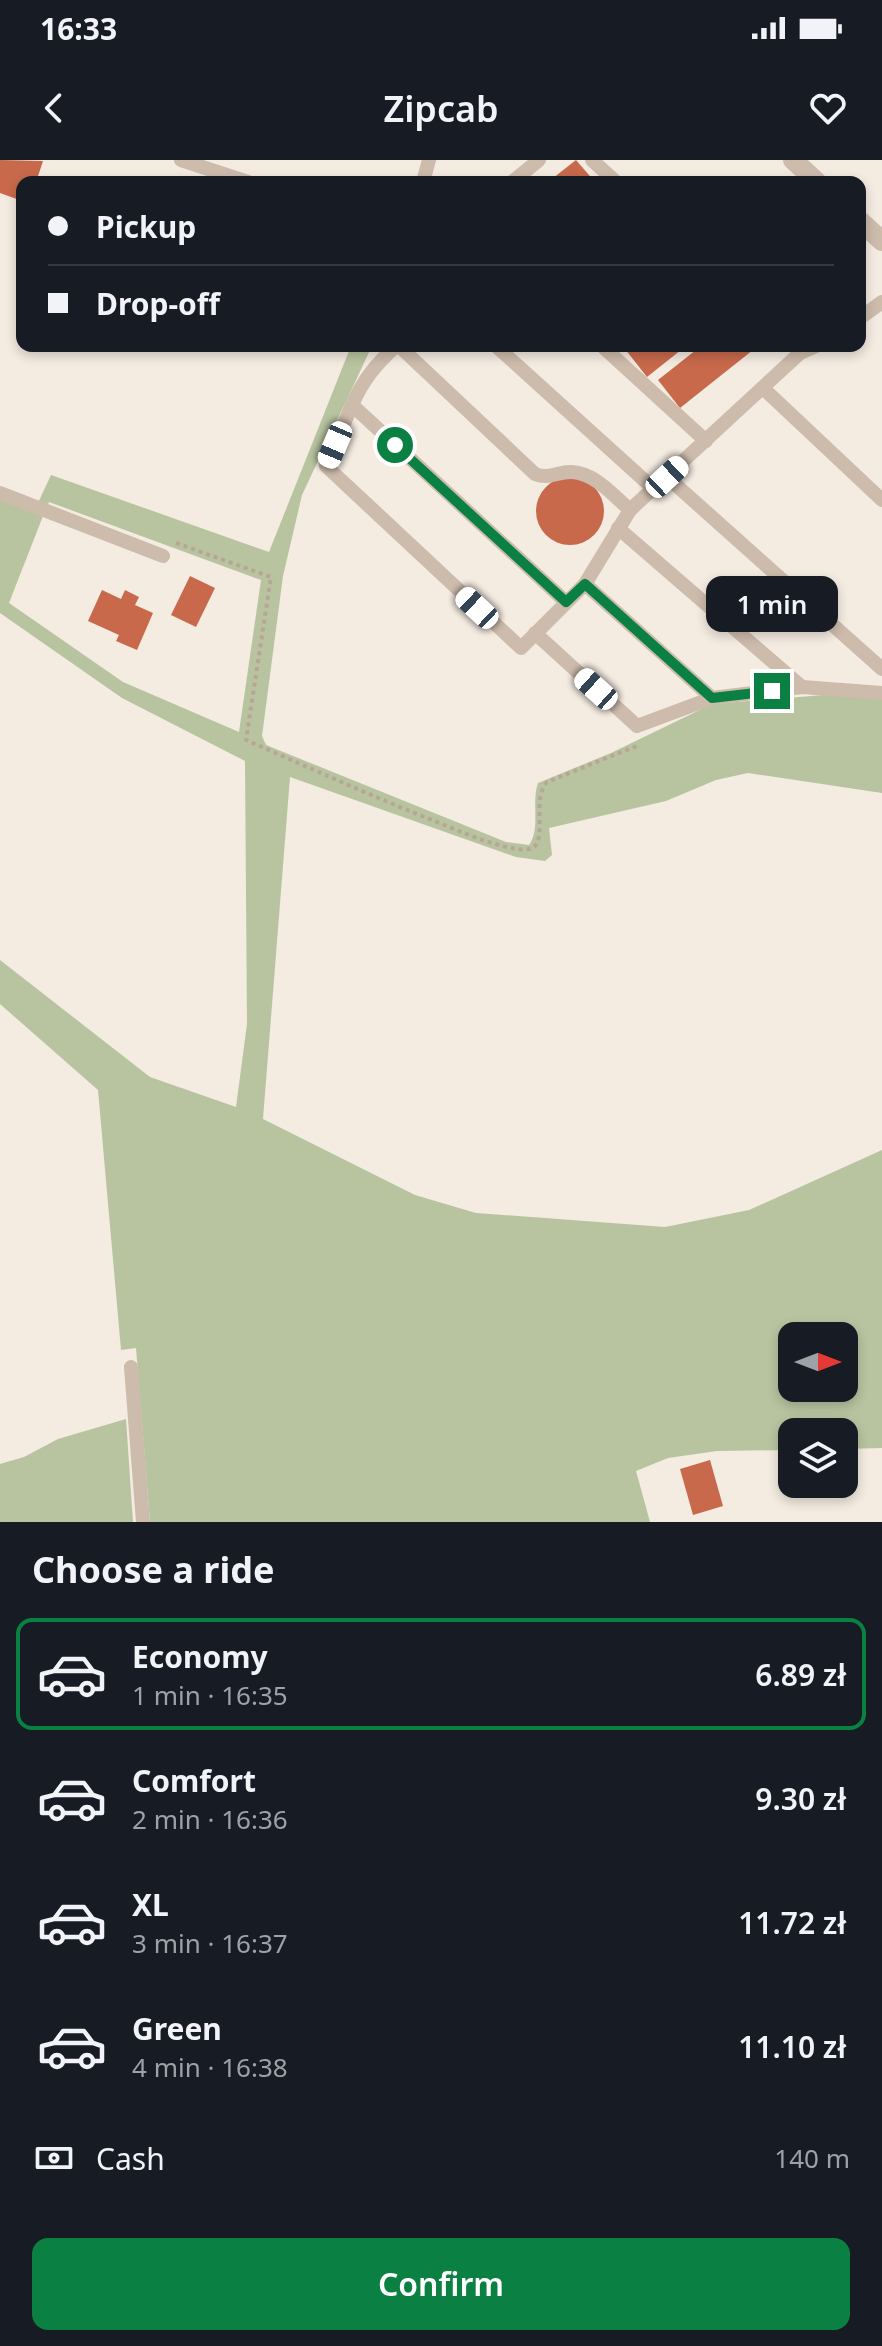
<!DOCTYPE html>
<html lang="en">
<head>
<meta charset="utf-8">
<style>
	body { margin:0; font-family:"Noto Sans",sans-serif; background:#242831; color:#f1f3f6; height:100vh; display:flex; flex-direction:column; font-size:30px; white-space:nowrap }
	* { box-sizing:border-box; margin:0 }
	p { font-size:26px; color:#9ea1a6 }
	.icon { flex:none; width:44px; height:44px; fill:none; stroke:currentColor; stroke-width:2; stroke-linecap:round; stroke-linejoin:round }
	.map { position:relative; height:1362px; overflow:hidden }
	.details { display:flex; flex-direction:column; background:#171b24; flex:1 }
	.details>* { flex:none }
	.hud { position:absolute; left:16px; top:16px; width:850px; height:176px; border-radius:16px; box-shadow:0 4px 12px #0003; display:grid; align-content:center; height:176px; padding:0 32px; background:#171b24 }
	.needle { width:52px; rotate:90deg }
	.controls { position:absolute; left:778px; top:1162px; display:grid; gap:16px }
	.controls a { display:grid; place-items:center; width:80px; height:80px; border-radius:16px; background:#171b24; box-shadow:0 4px 12px #0003; font-size:40px }
	.end { position:absolute; width:36px; height:36px; margin:-18px; border:10px solid #0b8043; background:#fff; box-shadow:0 0 0 4px #fff }
	.from { border-radius:50% }
	.bubble { position:absolute; height:56px; border-radius:16px; background:#171b24; box-shadow:0 4px 12px #0003; font-size:26px; font-weight:600; line-height:56px; text-align:center }
	.car { position:absolute; width:24px; height:48px; margin:-24px -12px; border-radius:10px; box-shadow:0 0 6px 2px #0007; background:linear-gradient(#fff 24%,#345 0 40%,#fff 0 76%,#345 0 86%,#fff 0) }
	.hud b { display:flex; align-items:center; gap:28px; height:76px; font-size:30px }
	.hud b+b { border-top:2px solid #363941 }
	.hud i { width:20px; height:20px; background:#f1f3f6 }
	ul { padding:0; list-style:none }
	li { display:flex; align-items:center; gap:24px; height:112px; margin:0 16px 12px; padding:0 16px; border:4px solid transparent; border-radius:16px }
	li div { flex:1 }
	li b { display:block; font-size:30px }
	li em { font-style:normal; font-weight:600 }
	li.active { border-color:#0b8043 }
	li>.icon { width:72px; height:72px; stroke-width:1.5 }
	h2 { padding:0 32px; font-size:36px; line-height:96px }
	.pay { display:flex; align-items:center; gap:20px; height:88px; padding:0 32px; font-size:30px }
	.pay p { margin-inline-start:auto }
	.cta { display:flex; gap:16px; margin-top:auto; padding:16px 32px }
	.cta a { flex:1; height:92px; border-radius:16px; background:#0b8043; color:#fff; font-size:32px; font-weight:600; line-height:92px; text-align:center }
	.status { display:flex; justify-content:space-between; align-items:center; height:56px; padding:0 40px; background:#171b24; direction:ltr }
	.status svg { height:22px; fill:currentColor }
	header { display:flex; justify-content:space-between; align-items:center; height:104px; padding:0 32px; background:#171b24; font-size:36px; font-weight:600 }
	.map>svg:first-child { display:block }
	.green { fill:#b8c4a0; fill-rule:evenodd }
	.building { fill:#c8694b }
	.lines { fill:none; stroke-linecap:round; stroke-linejoin:round }
	.path { stroke:#b9a596; stroke-width:4; stroke-dasharray:4 4; stroke-linecap:butt }
	.service { stroke:#cdbbac; stroke-width:14 }
	.minor { stroke:#cdbbac; stroke-width:20 }
	.route { stroke:#0b8043; stroke-width:10 }
</style>
</head>
<body>
<div class="status"><b>16:33</b><svg viewBox="0 0 49 12"><path d="M0 12V9h3v3zM5 12V6h3v6zM10 12V3h3v9zM15 12V0h3v12zM26 1h20v11H26zM47 4h2v5h-2z"/></svg></div>
<header><svg class="icon" aria-label="back" viewBox="0 0 24 24"><path d="M15 5l-7 7 7 7"/></svg>Zipcab<svg class="icon" aria-label="heart" viewBox="0 0 24 24"><path d="M12 20l-8-8c-3-5 5-10 8-4 3-6 11-1 8 4z"/></svg></header>
<div class="map">
<svg width="882" height="1362" viewBox="0 0 882 1362">
	<rect width="100%" height="100%" fill="#f4ebe1"/>
	<g class="green">
		<path d="M351 186H372L302 335 283 416 262 576 266 585 506 682 529 685C541 669 531 642 538 623L611 593 712 544 836 534 882 538V633L748 613 716 620 666 641 549 668 552 695 545 701 516 697 290 617 263 959 415 1035 476 1053 665 1067 749 1050 882 990V1288L844 1289V1272H792V1290L717 1291 668 1298 636 1311 650 1362H150L136 1188 121 1190 98 930 0 844V800L150 917 236 947 247 864 245 601 122 538 0 453V339L43 356 9 443 123 522 239 572 261 420 49 342 47 347 38 343 51 315 269 392ZM792 1176H844V1228H792Z"/>
		<polygon points="126,1259 133,1362 0,1362 0,1304 24,1297 58,1279"/>
	</g>
	<g class="building">
		<polygon points="0,0 43,1 36,22 22,22 22,41 0,33"/>
		<polygon points="576,0 595,22 548,22"/>
		<polygon points="628,186 686,186 647,217 625,189"/>
		<polygon points="701,186 758,186 680,248 658,220"/>
		<circle cx="570" cy="351" r="34"/>
		<polygon points="190,416 215,428 196,467 171,455"/>
		<polygon points="102,430 121,439 125,430 139,437 135,445 153,453 137,490 116,481 119,475 88,461"/>
		<polygon points="710,1300 723,1346 693,1355 680,1309"/>
	</g>
	<g class="lines">
		<path class="path" d="M176 383 271 417 246 580C308 607 369 635 432 660 457 670 485 683 512 688 520 690 530 691 535 686 546 674 532 639 547 622L639 585"/>
		<g class="service">
			<polyline points="181,0 248,22"/>
			<polyline points="592,0 616,22"/>
			<polyline points="423,22 429,0"/>
			<polyline points="512,22 539,0"/>
			<polyline points="860,158 882,142"/>
			<path d="M399 186 535 314C550 320 558 311 572 312 595 313 614 336 630 350"/>
			<polyline points="496,186 654,329"/>
			<polyline points="602,186 706,281"/>
			<polyline points="763,228 882,340"/>
			<path d="M352 245C363 220 376 204 396 186"/>
			<polyline points="667,317 882,509"/>
			<polyline points="0,333 163,396"/>
			<polyline points="618,368 802,527"/>
			<polyline points="585,424 712,538"/>
			<polyline points="566,442 352,245 326,306 521,488 585,424 630,350 800,193 816,186"/>
			<polyline points="535,473 637,566 712,538 802,527 882,533"/>
			<polyline points="131,1207 143,1362"/>
		</g>
		<g class="minor">
			<polyline points="793,0 817,22"/>
			<polyline points="860,61 882,81"/>
		</g>
	</g>
	<g class="lines">
		<polyline class="route" points="395,285 566,442 585,424 712,538 772,531"/>
	</g>
</svg>
<div class="controls">
<a><svg class="needle" viewBox="-14 -14 28 28"><path d="M0-13l5 13h-10z" fill="#e53935"/><path d="M0 13l5-13h-10z" fill="#9ea1a6"/></svg></a>
<a><svg class="icon" aria-label="layers" viewBox="0 0 24 24"><path d="M12 4l9 5-9 5-9-5zM3 14l9 5 9-5"/></svg></a>
</div>
<i class="end from" style="left:395px;top:285px"></i>
<i class="end" style="left:772px;top:531px"></i>
<div class="bubble" style="left:706px;top:416px;width:132px">1 min</div>
<i class="car" style="left:335px;top:285px;rotate:203deg"></i>
<i class="car" style="left:667px;top:317px;rotate:47deg"></i>
<i class="car" style="left:477px;top:448px;rotate:313deg"></i>
<i class="car" style="left:596px;top:529px;rotate:312deg"></i>
<div class="hud">
<b><i class="from"></i>Pickup</b>
<b><i></i>Drop-off</b>
</div>
</div>
<section class="details">
<h2>Choose a ride</h2>
<ul>
<li class="active"><svg class="icon" aria-label="car" viewBox="0 0 24 24"><path d="M5 17H2v-5l4-1 3-4h7l3 4 3 1v5h-3M9 17h6M6 11h13"/><circle cx="7" cy="17" r="2"/><circle cx="17" cy="17" r="2"/></svg><div><b>Economy</b><p>1 min · 16:35</p></div><em>6.89 zł</em></li>
<li><svg class="icon" aria-label="car" viewBox="0 0 24 24"><path d="M5 17H2v-5l4-1 3-4h7l3 4 3 1v5h-3M9 17h6M6 11h13"/><circle cx="7" cy="17" r="2"/><circle cx="17" cy="17" r="2"/></svg><div><b>Comfort</b><p>2 min · 16:36</p></div><em>9.30 zł</em></li>
<li><svg class="icon" aria-label="car" viewBox="0 0 24 24"><path d="M5 17H2v-5l4-1 3-4h7l3 4 3 1v5h-3M9 17h6M6 11h13"/><circle cx="7" cy="17" r="2"/><circle cx="17" cy="17" r="2"/></svg><div><b>XL</b><p>3 min · 16:37</p></div><em>11.72 zł</em></li>
<li><svg class="icon" aria-label="car" viewBox="0 0 24 24"><path d="M5 17H2v-5l4-1 3-4h7l3 4 3 1v5h-3M9 17h6M6 11h13"/><circle cx="7" cy="17" r="2"/><circle cx="17" cy="17" r="2"/></svg><div><b>Green</b><p>4 min · 16:38</p></div><em>11.10 zł</em></li>
</ul>
<div class="pay"><svg class="icon" aria-label="cash" viewBox="0 0 24 24"><path d="M3 7h18v10H3z"/><circle cx="12" cy="12" r="2"/></svg>Cash<p>140 m</p></div>
<div class="cta"><a>Confirm</a></div>
</section>
</body>
</html>
